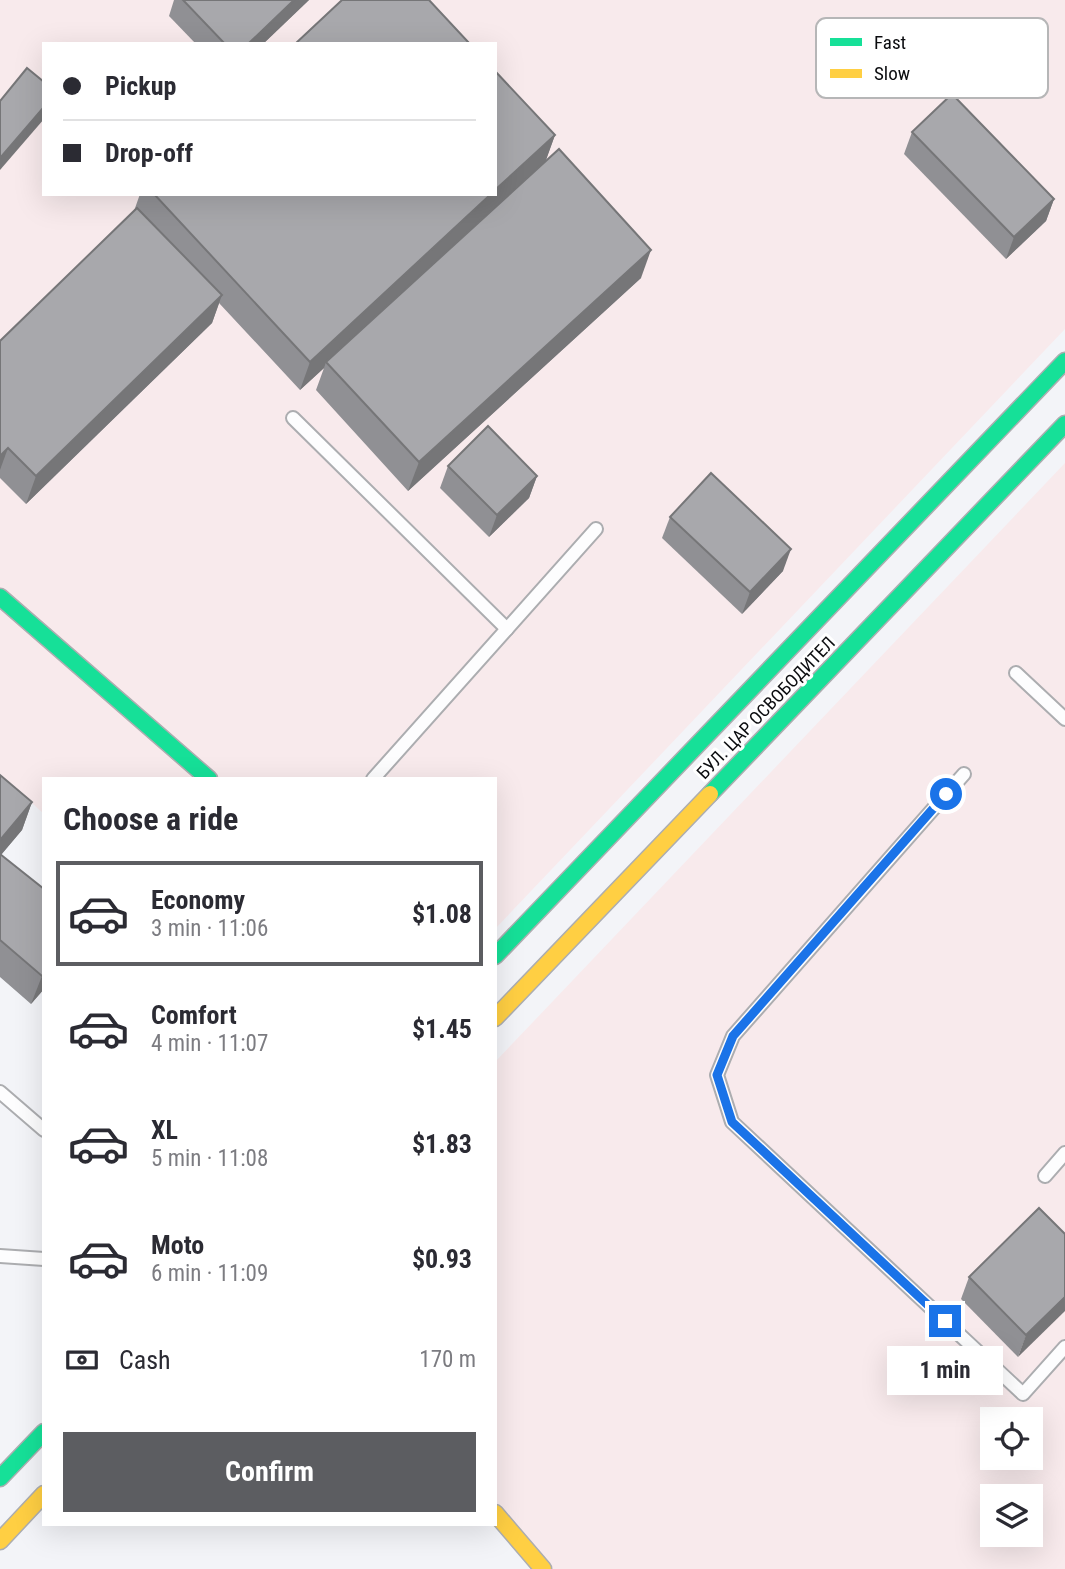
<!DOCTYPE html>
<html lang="en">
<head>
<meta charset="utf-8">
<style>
	body { margin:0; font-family:"Roboto Condensed",sans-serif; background:#f2f2f3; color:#2b2b33; height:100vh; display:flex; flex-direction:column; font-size:26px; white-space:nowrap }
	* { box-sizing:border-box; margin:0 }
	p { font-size:23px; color:#7c7c81 }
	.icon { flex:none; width:38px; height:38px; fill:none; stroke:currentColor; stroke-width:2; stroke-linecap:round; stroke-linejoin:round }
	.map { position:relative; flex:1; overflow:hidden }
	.sheet { position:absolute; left:42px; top:777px; width:455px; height:749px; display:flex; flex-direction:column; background:#fff; border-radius:0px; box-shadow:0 7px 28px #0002 }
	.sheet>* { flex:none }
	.banner { position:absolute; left:42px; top:42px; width:455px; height:154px; border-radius:0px; box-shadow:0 7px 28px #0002; display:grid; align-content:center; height:154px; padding:0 21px; background:#fff }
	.tools { position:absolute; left:980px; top:1407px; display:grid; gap:14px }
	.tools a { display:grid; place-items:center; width:63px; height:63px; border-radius:0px; background:#fff; box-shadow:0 7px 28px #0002; font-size:35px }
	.end { position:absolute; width:32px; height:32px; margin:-16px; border:9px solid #1a73e8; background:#fff; box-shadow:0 0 0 4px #fff }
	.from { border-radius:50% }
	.bubble { position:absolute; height:49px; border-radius:0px; background:#fff; box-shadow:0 7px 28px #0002; font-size:23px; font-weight:700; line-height:49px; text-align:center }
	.banner b { display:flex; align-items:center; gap:24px; height:66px; font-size:26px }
	.banner b+b { border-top:2px solid #e1e1e2 }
	.banner i { width:18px; height:18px; background:#2b2b33 }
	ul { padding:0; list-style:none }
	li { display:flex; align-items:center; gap:21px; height:105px; margin:0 14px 10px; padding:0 7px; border:4px solid transparent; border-radius:0px }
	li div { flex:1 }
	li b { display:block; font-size:26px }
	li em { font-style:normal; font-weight:700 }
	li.selected { border-color:#5c5d61 }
	li>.icon { width:63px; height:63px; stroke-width:1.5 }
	h2 { padding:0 21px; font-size:32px; line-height:84px }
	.pay { display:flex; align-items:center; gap:18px; height:77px; padding:0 21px; font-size:26px }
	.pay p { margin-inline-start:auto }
	.primary-button { display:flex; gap:14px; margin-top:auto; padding:14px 21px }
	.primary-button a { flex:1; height:80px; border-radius:0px; background:#5c5d61; color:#fff; font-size:28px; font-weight:700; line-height:80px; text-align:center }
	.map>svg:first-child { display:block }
	.commercial { fill:#f8eaec; fill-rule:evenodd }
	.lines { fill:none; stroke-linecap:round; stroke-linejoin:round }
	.lane-casing { stroke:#acadb0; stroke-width:16 }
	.fast-casing { stroke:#acadb0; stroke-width:19 }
	.slow-casing { stroke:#acadb0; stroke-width:19 }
	.lane { stroke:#fdfdfe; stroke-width:12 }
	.fast { stroke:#16e098; stroke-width:16 }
	.slow { stroke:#ffcf43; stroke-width:16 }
	.wall { fill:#909094 }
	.shaded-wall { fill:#767678 }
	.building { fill:#a8a8ac; stroke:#767678; stroke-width:2 }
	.route { stroke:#1a73e8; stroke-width:9 }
	.labels { text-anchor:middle; stroke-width:6; stroke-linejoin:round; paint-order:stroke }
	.street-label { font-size:18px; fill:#0b0c0f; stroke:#fff }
	.key { fill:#fff; stroke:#b6b6b7; stroke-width:2 }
	.key-label { font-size:19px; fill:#0b0c0f }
</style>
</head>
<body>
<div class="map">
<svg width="1065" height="1569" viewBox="0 0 1065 1569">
	<rect width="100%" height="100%" fill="#f3f4f8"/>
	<g class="commercial">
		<path d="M0 0H1065V329L495 929V779H44V814L0 774ZM44 44H495V194H44Z"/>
		<path d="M1065 463V1569H543L495 1513V1062ZM992 1419H1031V1458H992ZM992 1496H1031V1535H992Z"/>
	</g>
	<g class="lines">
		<g class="lane-casing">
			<g id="lane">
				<polyline points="293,418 507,629"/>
				<polyline points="1016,673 1065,719"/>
				<polyline points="964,774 733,1036 717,1075 732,1122 1023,1394 1065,1347"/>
				<polyline points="373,779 596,529"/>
				<polyline points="0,1092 44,1130"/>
				<polyline points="1045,1176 1065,1153"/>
				<polyline points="0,1256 44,1259"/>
			</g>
		</g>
		<g class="fast-casing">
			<g id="fast">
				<polyline points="0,597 209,779"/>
				<polyline points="710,794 1065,424"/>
				<polyline points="495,956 1065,361"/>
				<polyline points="0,1478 44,1432"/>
			</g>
		</g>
		<g class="slow-casing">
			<g id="slow">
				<polyline points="495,1018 710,794"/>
				<polyline points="495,1513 543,1569"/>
				<polyline points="0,1541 44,1494"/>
			</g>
		</g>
		<use href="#lane" class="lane"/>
		<use href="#fast" class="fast"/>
		<use href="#slow" class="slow"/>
	</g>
	<g class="wall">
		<polygon points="174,0 309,0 263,44 196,44 169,16"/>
		<polygon points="912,132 1054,199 1046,221 1006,259 904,154"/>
		<polygon points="555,135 545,162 641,278 408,491 316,390 324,368 300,390 219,303 212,323 26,504 0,478 0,341 134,211 140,194 495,194"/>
		<polygon points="448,466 537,476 529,498 489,537 440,488"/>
		<polygon points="670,517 783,571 742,614 662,538"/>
		<polygon points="0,775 32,802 22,830 1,855 44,889 44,989 31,1004 0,977"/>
		<polygon points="1065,1234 1018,1357 961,1299 969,1277"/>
	</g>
	<g class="shaded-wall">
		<polygon points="294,0 309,0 263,44 248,44"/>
		<polygon points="44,107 44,119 0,170 0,158"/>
		<polygon points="555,135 545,163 326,362 324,368 300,390 310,362 491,194 495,194 495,190"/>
		<polygon points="1054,199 1046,221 1006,259 1014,237"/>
		<polygon points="651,250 641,278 408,491 419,462"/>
		<polygon points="222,295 212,323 26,504 36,476"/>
		<polygon points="8,448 0,470 0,456"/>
		<polygon points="537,476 529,498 489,537 497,515"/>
		<polygon points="791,549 783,571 742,614 750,592"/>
		<polygon points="32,802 22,830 0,856 0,840"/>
		<polygon points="44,974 44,989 31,1004 42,976"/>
		<polygon points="1065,1297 1065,1311 1018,1357 1026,1335"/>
	</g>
	<g class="building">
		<polygon points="183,0 294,0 248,44 225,44"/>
		<polygon points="342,0 429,0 470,44 295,44"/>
		<polygon points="27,68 44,82 44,107 0,158 0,101"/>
		<polygon points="495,71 555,135 495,190"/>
		<polygon points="952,94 1054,199 1014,237 912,132"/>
		<polygon points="559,149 651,250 419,462 326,362"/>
		<polygon points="154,194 491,194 310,362"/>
		<polygon points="137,208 222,295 36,476 8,448 0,456 0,341"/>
		<polygon points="488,426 537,476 497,515 448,466"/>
		<polygon points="711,473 791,549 750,592 670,517"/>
		<polygon points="0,775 32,802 0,840"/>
		<polygon points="0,854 44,889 44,974 42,976 0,940"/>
		<polygon points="1039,1208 1065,1234 1065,1297 1026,1335 969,1277"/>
	</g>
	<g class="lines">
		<polyline class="route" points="945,1321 732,1122 717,1075 733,1036 946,794"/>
	</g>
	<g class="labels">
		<g class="street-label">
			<text transform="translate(766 708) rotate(-46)" y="6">БУЛ. ЦАР ОСВОБОДИТЕЛ</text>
		</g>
	</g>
	<rect x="816" y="18" width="232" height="80" rx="10" class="key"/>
	<rect x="830" y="38" width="32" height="8" fill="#16e098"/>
	<rect x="830" y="69" width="32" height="9" fill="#ffcf43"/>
	<g class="key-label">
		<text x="874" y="49">Fast</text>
		<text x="874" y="80">Slow</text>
	</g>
</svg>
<div class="tools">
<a><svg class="icon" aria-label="locate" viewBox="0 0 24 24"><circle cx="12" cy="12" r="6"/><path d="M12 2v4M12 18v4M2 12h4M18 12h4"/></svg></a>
<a><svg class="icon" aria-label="layers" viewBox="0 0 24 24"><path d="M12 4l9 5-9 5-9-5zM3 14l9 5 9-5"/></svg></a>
</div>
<i class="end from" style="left:946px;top:794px"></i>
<i class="end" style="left:945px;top:1321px"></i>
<div class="bubble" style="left:887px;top:1346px;width:116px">1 min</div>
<div class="banner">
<b><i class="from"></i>Pickup</b>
<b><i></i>Drop-off</b>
</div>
<section class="sheet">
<h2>Choose a ride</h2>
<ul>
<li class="selected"><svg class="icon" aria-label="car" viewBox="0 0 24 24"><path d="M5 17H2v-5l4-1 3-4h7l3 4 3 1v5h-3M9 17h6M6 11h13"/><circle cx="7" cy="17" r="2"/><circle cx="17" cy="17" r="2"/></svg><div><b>Economy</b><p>3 min · 11:06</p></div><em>$1.08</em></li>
<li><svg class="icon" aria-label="car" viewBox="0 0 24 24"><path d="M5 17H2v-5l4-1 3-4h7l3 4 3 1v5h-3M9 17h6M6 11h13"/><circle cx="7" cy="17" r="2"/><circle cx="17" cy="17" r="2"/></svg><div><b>Comfort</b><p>4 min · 11:07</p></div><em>$1.45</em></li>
<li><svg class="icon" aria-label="car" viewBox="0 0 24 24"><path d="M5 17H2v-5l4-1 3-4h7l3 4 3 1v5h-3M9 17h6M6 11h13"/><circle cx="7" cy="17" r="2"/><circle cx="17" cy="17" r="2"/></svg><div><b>XL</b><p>5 min · 11:08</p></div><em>$1.83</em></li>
<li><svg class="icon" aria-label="car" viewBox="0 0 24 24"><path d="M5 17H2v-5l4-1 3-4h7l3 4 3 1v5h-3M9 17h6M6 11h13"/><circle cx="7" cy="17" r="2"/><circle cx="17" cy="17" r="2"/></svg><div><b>Moto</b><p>6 min · 11:09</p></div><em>$0.93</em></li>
</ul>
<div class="pay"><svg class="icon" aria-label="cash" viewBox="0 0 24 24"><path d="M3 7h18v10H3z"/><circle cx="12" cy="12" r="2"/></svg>Cash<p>170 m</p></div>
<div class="primary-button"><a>Confirm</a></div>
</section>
</div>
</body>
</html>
